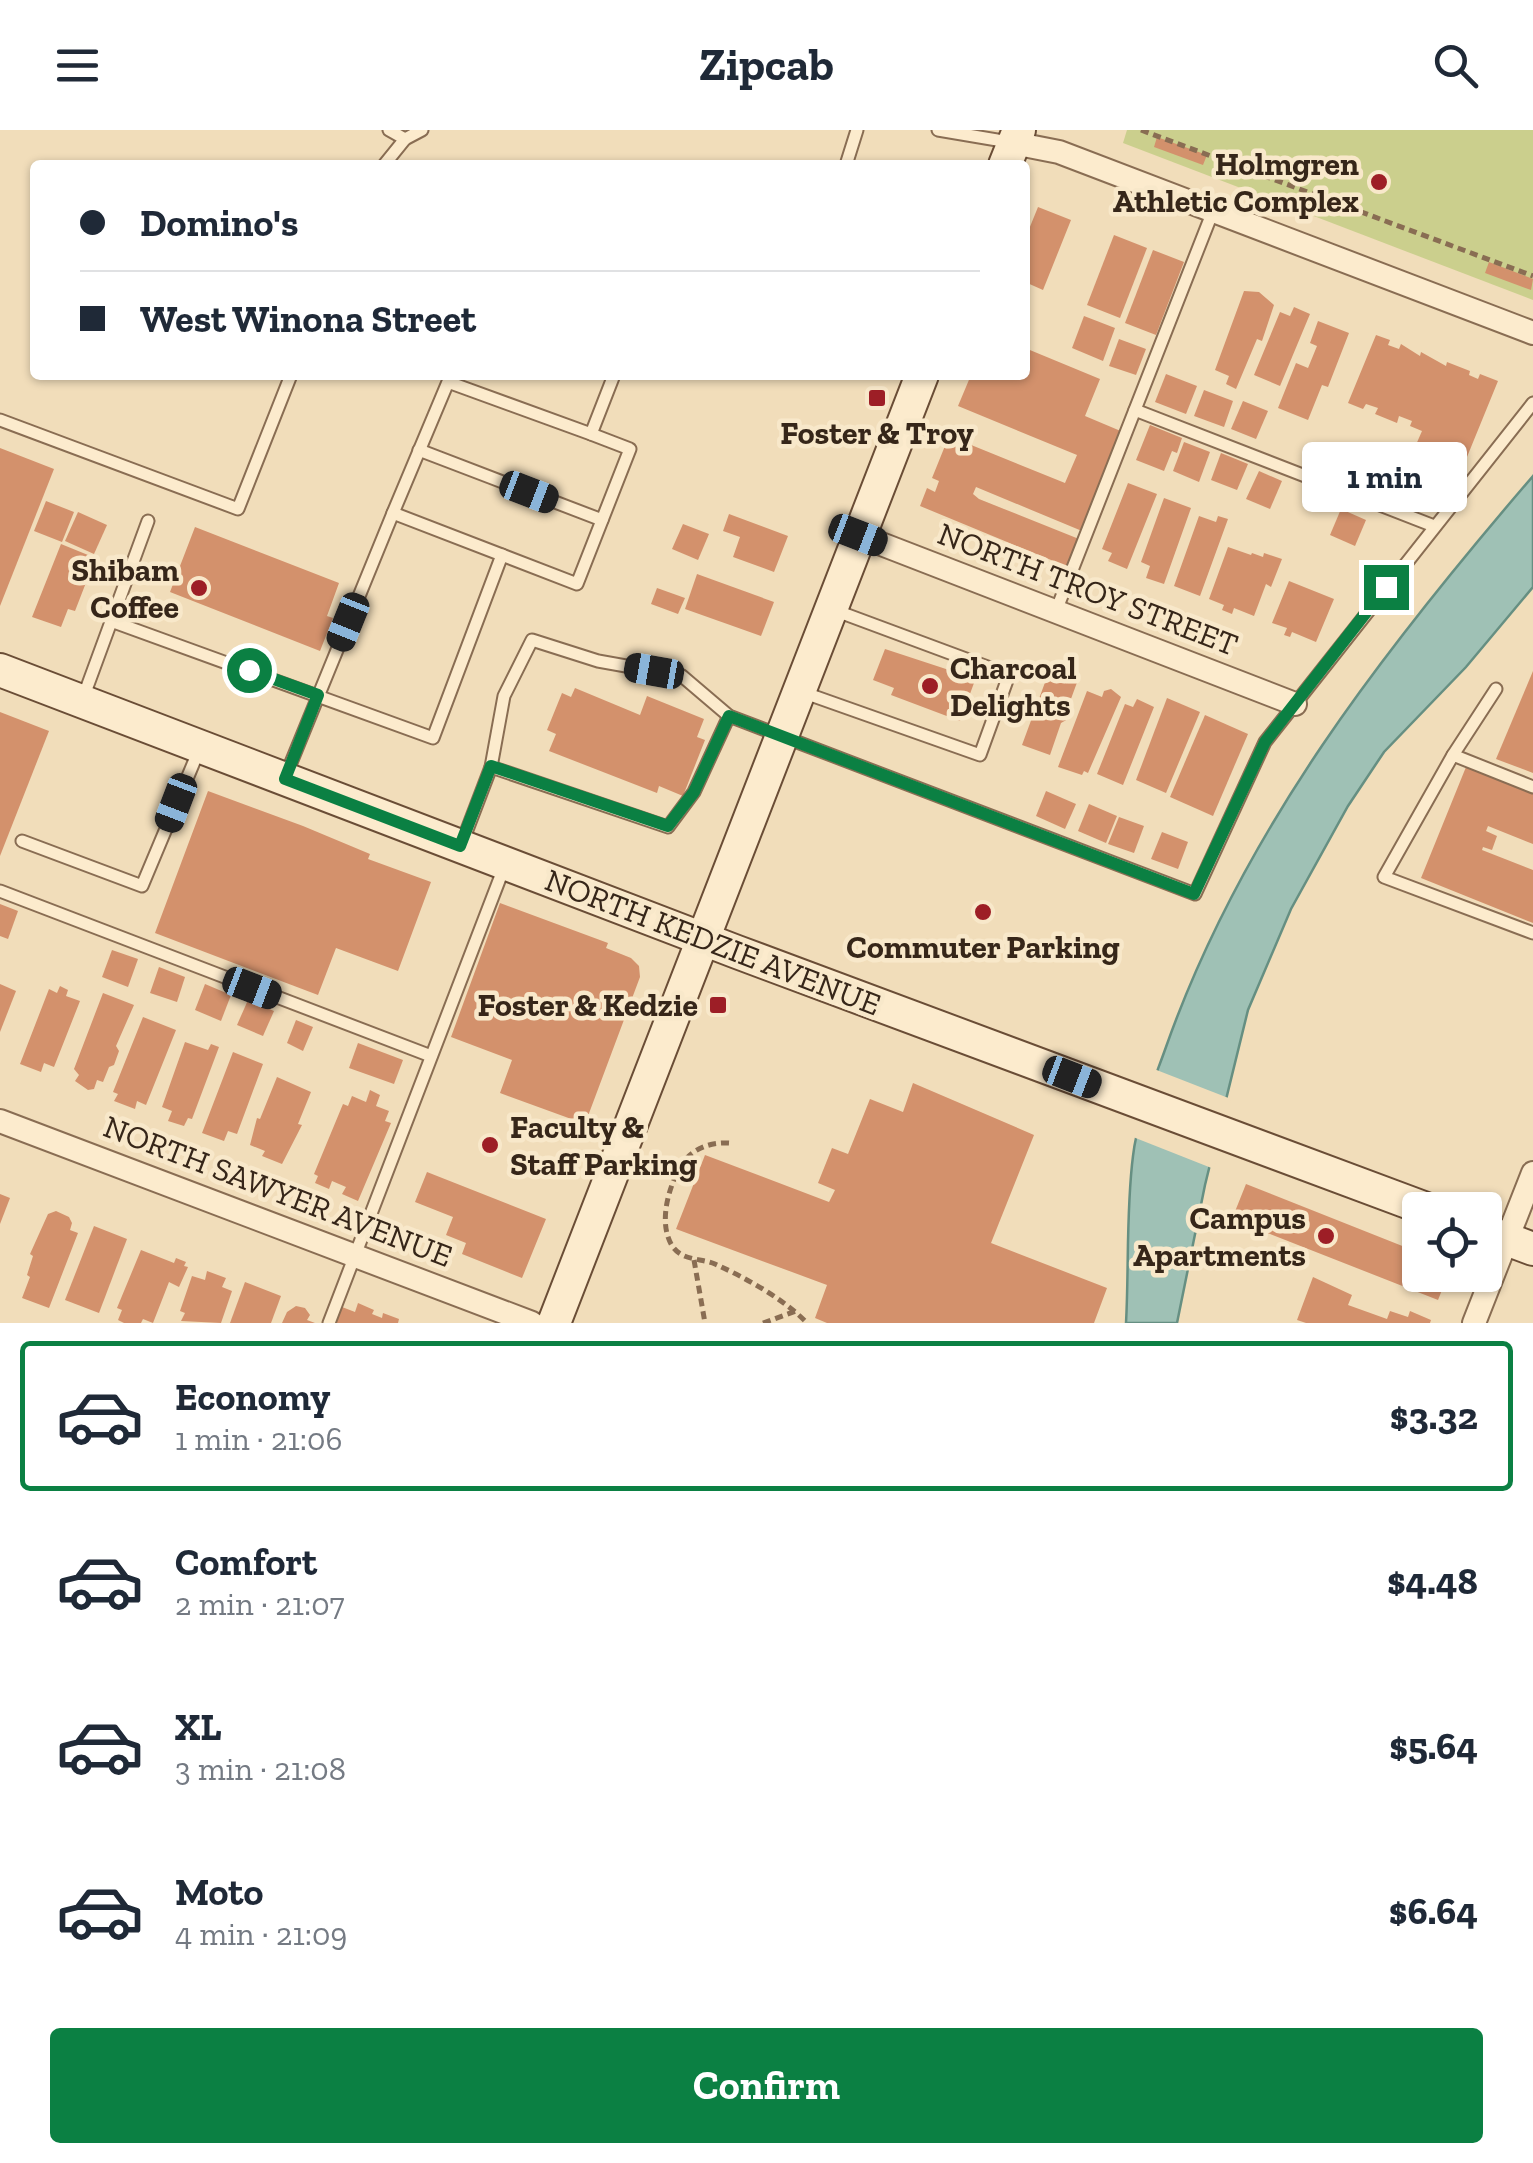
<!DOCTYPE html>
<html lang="en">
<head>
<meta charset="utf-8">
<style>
	body { margin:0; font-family:"Zilla Slab",serif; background:#f2f2f3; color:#1f2937; height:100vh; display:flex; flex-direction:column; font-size:38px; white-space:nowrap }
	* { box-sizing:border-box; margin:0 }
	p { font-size:32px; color:#747a83 }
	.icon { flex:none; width:55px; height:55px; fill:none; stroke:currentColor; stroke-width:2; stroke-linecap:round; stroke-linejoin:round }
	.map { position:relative; height:1193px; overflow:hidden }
	.side { display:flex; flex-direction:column; background:#fff; flex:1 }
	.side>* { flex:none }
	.hud { position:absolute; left:30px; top:30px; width:1000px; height:220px; border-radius:10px; box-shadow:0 2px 8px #0004; display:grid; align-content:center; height:220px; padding:0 50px; background:#fff }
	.buttons { position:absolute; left:1402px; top:1062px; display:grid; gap:20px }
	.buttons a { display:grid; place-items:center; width:100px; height:100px; border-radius:10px; background:#fff; box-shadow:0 2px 8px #0004; font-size:50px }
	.end { position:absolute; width:45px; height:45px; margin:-22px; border:12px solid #0b8043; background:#fff; box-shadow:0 0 0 5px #fff }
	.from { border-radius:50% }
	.bubble { position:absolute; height:70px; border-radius:10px; background:#fff; box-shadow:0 2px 8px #0004; font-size:32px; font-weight:800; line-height:70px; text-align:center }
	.car { position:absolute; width:30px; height:60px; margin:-30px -15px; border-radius:12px; box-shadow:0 0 8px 2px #0007; background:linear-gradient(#222 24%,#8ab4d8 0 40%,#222 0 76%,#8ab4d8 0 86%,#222 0) }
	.hud b { display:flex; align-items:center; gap:35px; height:95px; font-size:38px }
	.hud b+b { border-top:2px solid #e0e1e3 }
	.hud i { width:25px; height:25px; background:#1f2937 }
	ul { padding:18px 0 0; list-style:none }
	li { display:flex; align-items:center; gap:30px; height:150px; margin:0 20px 15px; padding:0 30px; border:5px solid transparent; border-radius:10px }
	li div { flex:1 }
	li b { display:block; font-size:38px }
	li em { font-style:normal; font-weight:800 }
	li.on { border-color:#0b8043 }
	li>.icon { width:90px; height:90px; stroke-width:1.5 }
	.button { display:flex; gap:20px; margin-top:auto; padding:20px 50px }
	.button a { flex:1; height:115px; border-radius:10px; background:#0b8043; color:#fff; font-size:40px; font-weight:800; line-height:115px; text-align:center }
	header { display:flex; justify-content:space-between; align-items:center; height:130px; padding:0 50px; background:#fff; font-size:45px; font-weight:800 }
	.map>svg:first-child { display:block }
	.green { fill:#cbcf8d }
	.water { fill:#9fc1b5; stroke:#668f82; stroke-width:2.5 }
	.pier { fill:#f1ddba }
	.building { fill:#d3916c }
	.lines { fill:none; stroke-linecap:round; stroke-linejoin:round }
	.lane-casing { stroke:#896d53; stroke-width:15 }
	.street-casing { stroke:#896d53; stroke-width:26 }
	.secondary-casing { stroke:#6a4d36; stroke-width:36 }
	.path { stroke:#896d53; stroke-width:5; stroke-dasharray:8 5; stroke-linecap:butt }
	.lane { stroke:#fcebcd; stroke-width:11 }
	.street { stroke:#fcebcd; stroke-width:22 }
	.secondary { stroke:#fcebcd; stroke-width:32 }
	.route { stroke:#0b8043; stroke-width:12 }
	.poi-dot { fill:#9d1e26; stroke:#f8e8ca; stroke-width:4 }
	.labels { text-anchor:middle; stroke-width:9; stroke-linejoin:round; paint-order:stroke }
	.poi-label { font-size:32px; font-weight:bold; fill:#362619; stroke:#f8e8ca; text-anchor:end }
	.street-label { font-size:32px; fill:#362619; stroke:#f8e8ca }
</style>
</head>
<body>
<header><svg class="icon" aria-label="menu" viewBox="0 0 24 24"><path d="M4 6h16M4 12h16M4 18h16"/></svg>Zipcab<svg class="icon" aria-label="search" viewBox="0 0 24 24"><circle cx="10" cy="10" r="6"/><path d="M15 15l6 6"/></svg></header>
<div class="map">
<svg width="1533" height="1193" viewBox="0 0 1533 1193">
	<rect width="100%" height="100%" fill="#f1ddba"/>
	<polygon class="green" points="1127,0 1533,0 1533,170 1123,13"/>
	<path class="water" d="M1533 346V457L1466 537 1384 622 1348 676 1291 779 1248 880 1205 1055 1177 1193H1126C1129 1138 1126 1080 1133 1026 1137 990 1154 951 1166 917 1242 701 1385 518 1533 346Z"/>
	<polygon class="pier" points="1154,939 1231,969 1214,1039 1133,1007"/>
	<g class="building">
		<polygon points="1157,7 1207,25 1203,35 1154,17"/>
		<polygon points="1038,77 1071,90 1043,160 1025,152 1025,109"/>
		<polygon points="1114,105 1147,118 1120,188 1087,175"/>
		<polygon points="1153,120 1184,132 1156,205 1125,193"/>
		<polygon points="1489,132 1533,149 1531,160 1485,143"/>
		<polygon points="1244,161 1259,162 1274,175 1262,211 1257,209 1236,259 1226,254 1229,246 1215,240"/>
		<polygon points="1294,177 1310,184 1280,256 1254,245 1280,182 1290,186"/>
		<polygon points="1084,186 1115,198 1103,231 1072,218"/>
		<polygon points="1318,191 1349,203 1328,257 1322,255 1308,290 1278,278 1296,233 1308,238 1317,216 1310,213"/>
		<polygon points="1376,205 1390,210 1388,215 1399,219 1401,214 1420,226 1421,222 1446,236 1447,232 1470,241 1469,245 1478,249 1480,244 1498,251 1458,349 1419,333 1424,321 1415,317 1422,301 1410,296 1412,291 1399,286 1397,293 1375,284 1378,278 1366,274 1363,279 1348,273"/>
		<polygon points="1119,209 1146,219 1136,245 1109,236"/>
		<polygon points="1025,218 1100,249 1085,286 1123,302 1082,401 976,357 973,364 979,369 1079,409 1068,437 920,376 927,358 935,362 939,351 932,348 949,306 1065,353 1077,325 958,276 971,245 1025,245"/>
		<polygon points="1166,244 1197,256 1186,284 1155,272"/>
		<polygon points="1204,260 1233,271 1224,297 1194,286"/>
		<polygon points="1243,271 1268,281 1256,309 1231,299"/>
		<polygon points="1150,295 1182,308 1177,323 1172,321 1164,341 1136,330"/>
		<polygon points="1184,312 1210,322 1199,352 1173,341"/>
		<polygon points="0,318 54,339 0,476"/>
		<polygon points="1221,323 1248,334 1237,360 1211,350"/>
		<polygon points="1259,341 1282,351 1270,379 1246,369"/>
		<polygon points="1128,353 1157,364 1127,439 1108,431 1112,423 1102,419"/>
		<polygon points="1164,368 1191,378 1164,454 1146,448 1150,436 1141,432"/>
		<polygon points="46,371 74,382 62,412 34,401"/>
		<polygon points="1341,379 1366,390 1355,416 1330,405"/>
		<polygon points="78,382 107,395 94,424 65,411"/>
		<polygon points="729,384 788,406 774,442 733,427 740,407 723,401"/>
		<polygon points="1199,386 1216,392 1218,386 1228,389 1200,466 1174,456"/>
		<polygon points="683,394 709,404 698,430 672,419"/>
		<polygon points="195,397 339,453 327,486 333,488 320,521 170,462"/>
		<polygon points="61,414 88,425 86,430 94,432 75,481 68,479 61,497 32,487"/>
		<polygon points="1228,417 1251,425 1252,423 1263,427 1264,423 1282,429 1271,457 1266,454 1254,486 1234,478 1232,484 1222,480 1224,475 1209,469"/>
		<polygon points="697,444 774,472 761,506 685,479"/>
		<polygon points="1289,451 1334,469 1316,512 1292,502 1290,507 1284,505 1287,498 1272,493"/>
		<polygon points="657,458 685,468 678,484 651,474"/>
		<polygon points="885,519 949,540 948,544 974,553 960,591 891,565 894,558 873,550"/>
		<polygon points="1063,541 1079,547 1068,577 1068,589 1061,593 1050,625 1022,615 1047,547 1059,552"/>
		<polygon points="1533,541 1533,643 1496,629"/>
		<polygon points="575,558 640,585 647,566 704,589 697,607 705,610 683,666 659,656 657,663 549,621 556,604 547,600 562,563 571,567"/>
		<polygon points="1111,559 1121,567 1088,643 1084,641 1082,645 1058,637 1087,561 1102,567 1104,561"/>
		<polygon points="1167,568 1200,582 1166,663 1136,650"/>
		<polygon points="1137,569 1154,577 1123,655 1097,644 1125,574 1133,577"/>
		<polygon points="0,582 49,601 0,726"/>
		<polygon points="1205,585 1248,604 1213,686 1170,667"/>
		<polygon points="1466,637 1533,664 1533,714 1488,696 1486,701 1497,706 1492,720 1483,717 1482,720 1533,740 1533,793 1421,748"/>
		<polygon points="208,661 303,696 370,724 368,729 431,752 398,841 336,818 318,865 155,803"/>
		<polygon points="1046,661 1076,674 1065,699 1036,686"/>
		<polygon points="1089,674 1117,686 1106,713 1078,701"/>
		<polygon points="1119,687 1144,696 1134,723 1108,714"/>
		<polygon points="1162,702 1188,712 1178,739 1151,729"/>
		<polygon points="500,773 608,813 606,818 631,828 639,836 640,847 585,994 500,963 512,930 451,907"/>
		<polygon points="0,774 18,781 8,809 0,806"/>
		<polygon points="112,820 138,829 128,857 102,847"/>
		<polygon points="159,837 185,847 177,872 150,863"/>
		<polygon points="0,854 16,861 0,902"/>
		<polygon points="205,854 231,865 221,891 195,880"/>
		<polygon points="60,856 68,860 66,866 80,871 54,937 44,933 41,942 20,934 49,859 57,863"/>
		<polygon points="103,863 134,875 116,916 119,921 114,935 109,937 103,952 97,950 94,959 88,960 75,951 79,945 74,939"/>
		<polygon points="248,870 274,881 263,906 237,895"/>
		<polygon points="143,887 176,900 146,975 137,971 135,979 114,971 118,964 113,962"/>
		<polygon points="296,890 313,897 303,921 287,913"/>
		<polygon points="185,912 208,920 211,914 219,917 192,989 188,988 184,996 168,991 172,981 162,977"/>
		<polygon points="358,913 403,930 394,954 349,938"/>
		<polygon points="233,922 263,934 237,1004 228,1001 224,1011 202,1003"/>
		<polygon points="277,947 311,962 298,994 302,995 282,1034 262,1026 265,1021 250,1015 257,988 260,989"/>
		<polygon points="913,953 1034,1005 991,1113 1107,1158 1094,1193 827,1193 815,1188 827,1155 676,1099 705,1025 829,1072 835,1060 818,1053 832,1018 848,1024 870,969 903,982"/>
		<polygon points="370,960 380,965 376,976 389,981 385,991 391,993 358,1071 342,1064 346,1057 332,1051 329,1059 315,1053 318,1046 314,1044 343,974 348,976 352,966 366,972"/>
		<polygon points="427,1042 546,1089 522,1148 462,1124 466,1113 446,1105 453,1087 415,1072"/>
		<polygon points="1246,1054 1420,1123 1420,1145 1448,1145 1438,1170 1232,1089"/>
		<polygon points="0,1064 10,1068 0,1094"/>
		<polygon points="56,1081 69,1087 72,1093 70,1100 78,1103 49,1178 22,1168 30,1147 27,1145 33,1126 30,1124 48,1084"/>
		<polygon points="94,1096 127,1109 99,1183 65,1170"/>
		<polygon points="141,1120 174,1133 176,1128 186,1132 184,1136 188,1137 179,1157 169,1152 153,1193 143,1189 141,1193 124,1193 118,1190 122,1180 117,1178"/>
		<polygon points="207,1141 226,1148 222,1157 232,1161 221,1193 181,1191 185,1183 180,1181 192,1146 205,1150"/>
		<polygon points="1313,1147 1352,1165 1348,1175 1387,1189 1390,1181 1408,1187 1410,1181 1431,1190 1430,1193 1306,1193 1297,1190"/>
		<polygon points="245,1152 281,1166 271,1193 230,1193"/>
		<polygon points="358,1173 374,1180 372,1184 382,1188 383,1183 399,1189 398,1193 336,1193 342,1177 355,1182"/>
		<polygon points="296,1176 305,1178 310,1185 307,1190 315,1193 282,1193 287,1182"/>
	</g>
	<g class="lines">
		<g class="lane-casing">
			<g id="lane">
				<polyline points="389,0 405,9"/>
				<polyline points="938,0 1009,12"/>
				<polyline points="384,35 405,9 422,0"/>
				<polyline points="846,35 857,0"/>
				<polyline points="1135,280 1434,396"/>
				<polyline points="0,290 238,379 291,245"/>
				<polyline points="419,320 602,390"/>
				<polyline points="393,383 448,252 591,304 614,245"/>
				<polyline points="1056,481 1213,81"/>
				<polyline points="111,491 433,608 502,425"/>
				<polyline points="802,562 980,625 1009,545 834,480"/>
				<polyline points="83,568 148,391"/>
				<polyline points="1453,625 1496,559"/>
				<polyline points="491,637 668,697 694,662 729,586"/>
				<polyline points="286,645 393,383 577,454 630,319 591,304"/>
				<polyline points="1533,657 1453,625 1384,747 1533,803"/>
				<polyline points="22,711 142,756 199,620"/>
				<polyline points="462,713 491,637 504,566 532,510 598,531 682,546 729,586 1195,764 1265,612 1533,273"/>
				<polyline points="0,761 431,926"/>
				<polyline points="329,1193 505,735"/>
			</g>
		</g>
		<g class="street-casing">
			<g id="street">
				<polyline points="1013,13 1059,22 1533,203"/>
				<polyline points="858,405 1295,574"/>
				<polyline points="0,991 532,1193"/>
				<polyline points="1474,1193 1533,1043"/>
			</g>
		</g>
		<g class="secondary-casing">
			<g id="secondary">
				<polyline points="1005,35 1019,0"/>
				<polyline points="0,540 737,822 1429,1080"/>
				<polyline points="1485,1101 1533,1119"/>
				<polyline points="554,1193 922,245"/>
			</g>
		</g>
		<g class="path">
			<polyline points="1141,0 1533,146"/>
			<path d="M729 1013C711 1012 693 1018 682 1034 669 1055 657 1094 673 1117 683 1131 701 1128 715 1134 746 1148 784 1169 807 1193"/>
			<polyline points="694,1130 705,1193"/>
			<polyline points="763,1193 796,1181"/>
		</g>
		<use href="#lane" class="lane"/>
		<use href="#street" class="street"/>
		<use href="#secondary" class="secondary"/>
	</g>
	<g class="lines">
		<polyline class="route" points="249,540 318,565 285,649 460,716 491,636 668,696 694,662 729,586 1194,764 1265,612 1386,457"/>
	</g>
	<g class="poi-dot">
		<circle cx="1379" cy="52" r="10"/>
		<rect x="867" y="258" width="20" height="20" rx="5"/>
		<circle cx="199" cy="458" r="10"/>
		<circle cx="930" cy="556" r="10"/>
		<circle cx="983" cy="782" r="10"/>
		<rect x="708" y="865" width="20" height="20" rx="5"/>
		<circle cx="490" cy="1015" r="10"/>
		<circle cx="1326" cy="1106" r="10"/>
	</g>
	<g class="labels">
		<g class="poi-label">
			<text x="1359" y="45">Holmgren<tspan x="1359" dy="37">Athletic Complex</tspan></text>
			<text x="877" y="314" text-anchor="middle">Foster &amp; Troy</text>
			<text x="179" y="451">Shibam<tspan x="179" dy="37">Coffee</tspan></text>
			<text x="950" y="549" text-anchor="start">Charcoal<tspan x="950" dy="37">Delights</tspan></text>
			<text x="983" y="828" text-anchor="middle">Commuter Parking</text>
			<text x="698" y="886">Foster &amp; Kedzie</text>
			<text x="510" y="1008" text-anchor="start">Faculty &amp;<tspan x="510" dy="37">Staff Parking</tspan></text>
			<text x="1306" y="1099">Campus<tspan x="1306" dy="37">Apartments</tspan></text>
		</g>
		<g class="street-label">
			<text transform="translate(1088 459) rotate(21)" y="11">NORTH TROY STREET</text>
			<text transform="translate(713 812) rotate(21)" y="11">NORTH KEDZIE AVENUE</text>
			<text transform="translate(278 1061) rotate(21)" y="11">NORTH SAWYER AVENUE</text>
		</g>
	</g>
</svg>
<div class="buttons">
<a><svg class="icon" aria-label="locate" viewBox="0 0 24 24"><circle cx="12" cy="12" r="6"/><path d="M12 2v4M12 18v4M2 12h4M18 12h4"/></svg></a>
</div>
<i class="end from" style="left:249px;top:540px"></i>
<i class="end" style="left:1386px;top:457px"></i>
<div class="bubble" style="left:1302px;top:312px;width:165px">1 min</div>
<i class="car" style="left:529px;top:362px;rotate:111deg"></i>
<i class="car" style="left:858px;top:405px;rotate:111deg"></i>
<i class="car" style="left:348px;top:492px;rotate:202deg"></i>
<i class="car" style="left:654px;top:541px;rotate:280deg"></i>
<i class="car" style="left:176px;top:673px;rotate:201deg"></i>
<i class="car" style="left:252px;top:858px;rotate:111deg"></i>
<i class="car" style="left:1072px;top:947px;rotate:111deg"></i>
<div class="hud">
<b><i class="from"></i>Domino's</b>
<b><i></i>West Winona Street</b>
</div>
</div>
<section class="side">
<ul>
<li class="on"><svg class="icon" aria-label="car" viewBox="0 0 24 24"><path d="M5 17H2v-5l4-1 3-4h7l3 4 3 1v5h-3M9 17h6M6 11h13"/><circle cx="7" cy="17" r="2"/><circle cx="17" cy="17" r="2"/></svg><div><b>Economy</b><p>1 min · 21:06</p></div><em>$3.32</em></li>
<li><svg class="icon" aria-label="car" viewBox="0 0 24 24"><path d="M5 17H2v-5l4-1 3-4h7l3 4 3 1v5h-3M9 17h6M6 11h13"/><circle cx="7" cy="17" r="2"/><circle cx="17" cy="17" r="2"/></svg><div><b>Comfort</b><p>2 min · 21:07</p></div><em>$4.48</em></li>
<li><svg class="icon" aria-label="car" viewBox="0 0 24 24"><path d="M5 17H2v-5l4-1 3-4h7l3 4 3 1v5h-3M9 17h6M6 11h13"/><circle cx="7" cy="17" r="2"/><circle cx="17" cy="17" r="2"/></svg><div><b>XL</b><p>3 min · 21:08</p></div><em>$5.64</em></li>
<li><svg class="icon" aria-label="car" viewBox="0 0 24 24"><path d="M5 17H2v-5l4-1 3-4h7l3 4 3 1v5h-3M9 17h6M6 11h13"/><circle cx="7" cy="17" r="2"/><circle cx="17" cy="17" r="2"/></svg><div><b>Moto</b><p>4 min · 21:09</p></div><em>$6.64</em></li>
</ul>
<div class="button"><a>Confirm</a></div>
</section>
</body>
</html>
